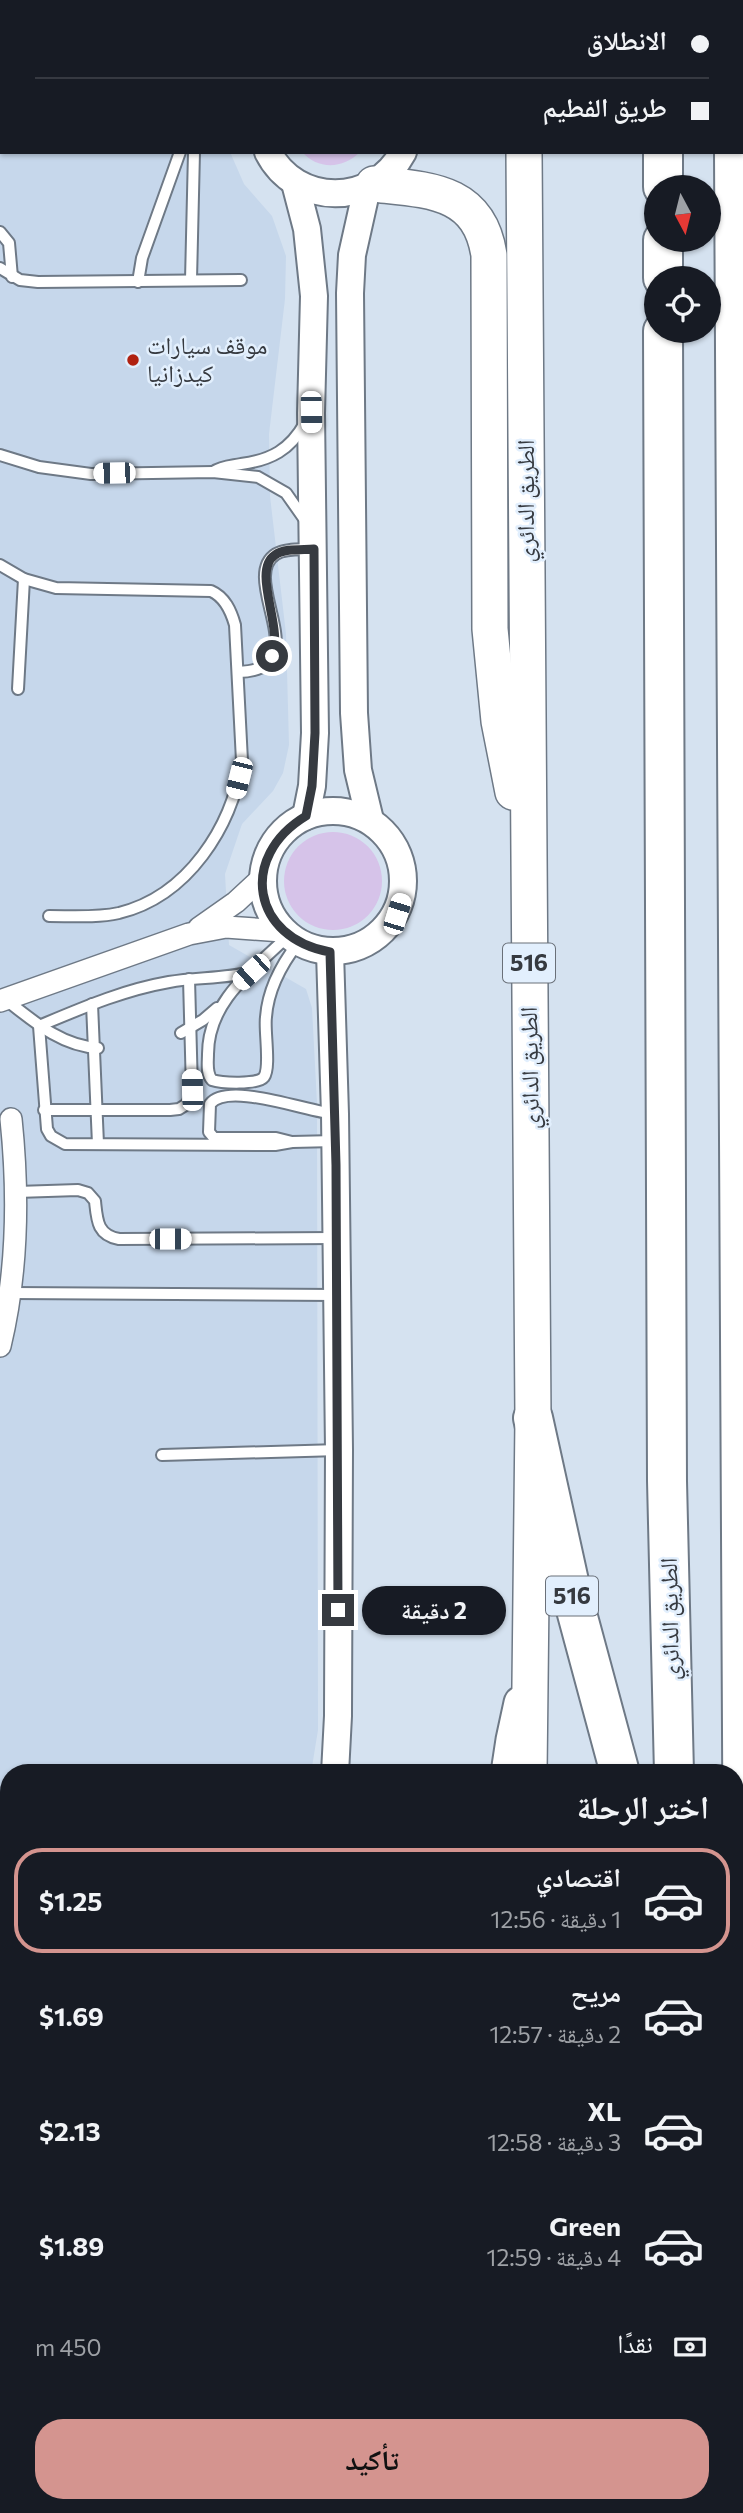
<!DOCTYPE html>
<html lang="ar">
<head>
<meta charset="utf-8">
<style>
	body { margin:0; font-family:Commissioner,"Noto Naskh Arabic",sans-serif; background:#20242c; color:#f1f3f6; direction:rtl; height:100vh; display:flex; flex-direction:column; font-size:26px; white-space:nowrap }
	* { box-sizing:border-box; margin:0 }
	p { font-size:23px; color:#9ea1a6 }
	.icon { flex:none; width:38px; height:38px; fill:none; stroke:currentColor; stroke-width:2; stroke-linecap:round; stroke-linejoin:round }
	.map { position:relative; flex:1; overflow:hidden; direction:ltr }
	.sheet { position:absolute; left:0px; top:1764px; width:744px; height:749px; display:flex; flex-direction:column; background:#171b24; border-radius:28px 28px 0 0; box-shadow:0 2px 5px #0004; direction:rtl }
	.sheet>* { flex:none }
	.banner { position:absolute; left:0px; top:0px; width:744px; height:154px; box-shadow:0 2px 5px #0004; direction:rtl; display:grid; align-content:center; height:154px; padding:0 35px; background:#171b24 }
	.needle { width:46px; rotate:173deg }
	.tools { position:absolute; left:644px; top:175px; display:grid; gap:14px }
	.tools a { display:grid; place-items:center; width:77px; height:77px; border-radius:50%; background:#171b24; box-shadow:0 2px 5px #0004; font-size:35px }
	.end { position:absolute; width:32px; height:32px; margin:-16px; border:9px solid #363a40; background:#fff; box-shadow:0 0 0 4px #fff }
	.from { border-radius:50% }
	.bubble { position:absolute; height:49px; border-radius:24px; background:#171b24; box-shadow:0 2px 5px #0004; font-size:23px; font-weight:700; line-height:49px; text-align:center; direction:rtl }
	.car { position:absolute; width:21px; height:42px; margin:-21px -10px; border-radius:9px; box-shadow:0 0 5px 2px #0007; background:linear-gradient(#fff 24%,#345 0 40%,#fff 0 76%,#345 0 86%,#fff 0) }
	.banner b { display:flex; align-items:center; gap:24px; height:66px; font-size:26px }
	.banner b+b { border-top:2px solid #363941 }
	.banner i { width:18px; height:18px; background:#f1f3f6 }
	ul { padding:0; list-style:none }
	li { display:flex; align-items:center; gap:21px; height:105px; margin:0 14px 10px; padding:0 21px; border:4px solid transparent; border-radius:28px }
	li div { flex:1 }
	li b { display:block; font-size:26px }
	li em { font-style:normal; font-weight:700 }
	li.active { border-color:#d4948f }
	li>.icon { width:63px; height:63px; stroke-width:1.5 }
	h2 { padding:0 35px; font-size:32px; line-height:84px }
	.pay { display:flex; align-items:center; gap:18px; height:77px; padding:0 35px; font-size:26px }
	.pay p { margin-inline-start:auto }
	.primary-button { display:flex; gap:14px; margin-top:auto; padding:14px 35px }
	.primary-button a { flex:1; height:80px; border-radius:28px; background:#d4948f; color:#111; font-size:28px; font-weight:700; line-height:80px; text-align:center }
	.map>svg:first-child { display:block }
	.built { fill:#c6d7eb }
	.green { fill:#d6c3e9 }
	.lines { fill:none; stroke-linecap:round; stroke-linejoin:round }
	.service-casing { stroke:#6e7986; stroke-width:14 }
	.minor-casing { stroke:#6e7986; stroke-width:24 }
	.tertiary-casing { stroke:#6e7986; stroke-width:30 }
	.primary-casing { stroke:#6e7986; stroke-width:37 }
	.trunk-casing { stroke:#6e7986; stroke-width:38 }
	.motorway-casing { stroke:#6e7986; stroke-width:42 }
	.service { stroke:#fff; stroke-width:10 }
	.minor { stroke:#fff; stroke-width:21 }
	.tertiary { stroke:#fff; stroke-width:26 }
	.primary { stroke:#fff; stroke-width:33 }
	.trunk { stroke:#fff; stroke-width:35 }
	.motorway { stroke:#fff; stroke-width:38 }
	.primary-bridge-casing { stroke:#6e7986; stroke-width:37; stroke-linecap:butt }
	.primary-bridge { stroke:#fff; stroke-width:33 }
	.route { stroke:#363a40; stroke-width:9 }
	.poi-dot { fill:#b02111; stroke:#e2effd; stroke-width:2.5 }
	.labels { text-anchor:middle; stroke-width:5; stroke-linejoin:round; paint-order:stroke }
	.shield { fill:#e2effd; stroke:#6a7079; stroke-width:2 }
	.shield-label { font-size:23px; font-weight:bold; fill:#363a40 }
	.poi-label { font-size:24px; fill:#363a40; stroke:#e2effd; text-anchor:start }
	.street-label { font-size:24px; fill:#363a40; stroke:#e2effd }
</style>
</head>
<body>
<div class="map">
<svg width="743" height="2513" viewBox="0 0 743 2513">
	<rect width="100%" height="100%" fill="#d5e2f0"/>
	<g class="built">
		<polygon points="0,0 286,0 2,2 2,152 230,152 244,184 272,216 286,256 285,299 269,434 270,496 286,634 289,745 283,773 273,791 242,824 225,874 229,945 306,989 312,1008 317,1103 318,1730 311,1773 9,1773 9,1998 0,2000"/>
		<polygon points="9,2193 9,2504 254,2504 253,2513 0,2513 0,2194"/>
	</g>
	<g class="green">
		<path d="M302 152H360C343 169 318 170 302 152Z"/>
		<circle cx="333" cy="881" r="49"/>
	</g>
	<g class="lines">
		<g class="service-casing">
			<g id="service">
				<polyline points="0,16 2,17"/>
				<polyline points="0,232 9,243 12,277"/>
				<polyline points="0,268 20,280 38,282 241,280"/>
				<polyline points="191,280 194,152"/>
				<polyline points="138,282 142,258 180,152"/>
				<polyline points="0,455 39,467 91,474 213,472 258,477 286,493 305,520"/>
				<path d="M213 472C222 466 231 466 241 464 271 460 290 450 305 423"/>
				<path d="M0 565 24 579 56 588 211 591C225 597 231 611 235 625L242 761C232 827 188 896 119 913 96 918 72 916 49 916"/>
				<path d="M238 672C320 670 237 578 276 554 286 548 302 550 314 549"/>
				<polyline points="18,689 24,579"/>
				<path d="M288 936C253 970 208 1001 208 1054 208 1063 206 1073 212 1080 221 1083 258 1085 264 1077 271 1067 264 1030 266 1017 268 989 281 965 298 943"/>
				<path d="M251 972C224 979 196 977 169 982 123 990 82 1008 39 1026L47 1129 51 1136 65 1144 275 1145 292 1142 335 1141"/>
				<path d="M5 999C33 1021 61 1046 98 1048"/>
				<polyline points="92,1004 98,1144"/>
				<polyline points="181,1033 203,1020 217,1008"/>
				<polyline points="44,1110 170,1110 179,1109 187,1104 192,1090 189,979"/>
				<path d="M292 1142 276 1138H214L209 1132 210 1104C228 1081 308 1112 335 1114"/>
				<path d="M17 1192 78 1190 88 1193 95 1201C97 1220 97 1235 119 1239L336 1238"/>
				<polyline points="11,1293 337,1295"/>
				<polyline points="162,1455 339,1450"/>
				<polyline points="382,2504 383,2513"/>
				<polyline points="412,2504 413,2513"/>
				<polyline points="476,2504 477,2513"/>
			</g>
		</g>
		<g class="minor-casing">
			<g id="minor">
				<polyline points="199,928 236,902 263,877"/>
				<polyline points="0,1001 189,934 226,927 282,931"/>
				<path d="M0 1346C18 1271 19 1196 11 1119"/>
			</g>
		</g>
		<g class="tertiary-casing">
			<g id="tertiary">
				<polyline points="30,0 34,2"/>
				<polyline points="96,0 100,2"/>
				<polyline points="349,0 349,2"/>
				<polyline points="313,2 313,0"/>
				<path d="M268 152C296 207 374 207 403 152"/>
				<polyline points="295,183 307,229 314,296 311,413 315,733 312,786 306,816"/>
				<polyline points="367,188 352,255 350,293 354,713 358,770 370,820"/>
				<circle cx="333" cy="881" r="70"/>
				<polyline points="330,952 335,1114 339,1450 338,1716 335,1773"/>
				<polyline points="0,2024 9,2022"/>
			</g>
		</g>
		<g class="primary-casing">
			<g id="primary">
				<polyline points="508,1773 513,1740 521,1703"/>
				<polyline points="0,2069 9,2067"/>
				<polyline points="0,2122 9,2120"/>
				<polyline points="0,2154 9,2152"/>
			</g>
		</g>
		<g class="trunk-casing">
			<g id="trunk">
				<polyline points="485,2 485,0"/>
				<polyline points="524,2 524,0"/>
				<polyline points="524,152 533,1418 529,1773"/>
				<path d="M374 184C429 190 479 190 489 255L490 629 499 721 513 792"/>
				<polyline points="506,2504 506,2513"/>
			</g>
		</g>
		<g class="motorway-casing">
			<g id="motorway">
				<polyline points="663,0 663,2"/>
				<polyline points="733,0 733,2"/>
				<polyline points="663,152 663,187"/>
				<polyline points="734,152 743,1929"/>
				<polyline points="663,240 663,278"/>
				<polyline points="663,331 667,1481 674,1773"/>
				<polyline points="533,1418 572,1595 620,1773"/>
				<polyline points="743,1994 743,2046"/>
				<polyline points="678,2504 678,2513"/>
			</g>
		</g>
		<use href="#service" class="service"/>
		<use href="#minor" class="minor"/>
		<use href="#tertiary" class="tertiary"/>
		<use href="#primary" class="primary"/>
		<use href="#trunk" class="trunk"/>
		<use href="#motorway" class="motorway"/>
		<g class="primary-bridge-casing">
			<polyline id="primary-bridge" points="735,1999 743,1998"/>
		</g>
		<use href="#primary-bridge" class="primary-bridge"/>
	</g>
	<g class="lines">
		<path class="route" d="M272 656C284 628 251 571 275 555 285 548 302 550 314 549L315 733 312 786 306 816C238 857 252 938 330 952L336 1165 338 1610"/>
	</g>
	<circle class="poi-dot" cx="133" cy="360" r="7"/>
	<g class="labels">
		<g class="shield">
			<rect x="503" y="943.5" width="52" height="39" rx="5"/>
			<rect x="546" y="1576.5" width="52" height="39" rx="5"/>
		</g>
		<g class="shield-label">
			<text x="529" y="971">516</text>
			<text x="572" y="1604">516</text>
		</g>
		<g class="poi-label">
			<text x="147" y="354">موقف سيارات<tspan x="147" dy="28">كيدزانيا</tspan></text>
		</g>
		<g class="street-label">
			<text transform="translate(526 501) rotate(-90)" y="8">الطريق الدائري</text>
			<text transform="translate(530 1068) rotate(-91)" y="8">الطريق الدائري</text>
			<text transform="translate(670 1619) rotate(-91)" y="8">الطريق الدائري</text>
		</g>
	</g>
</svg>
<div class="tools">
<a><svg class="needle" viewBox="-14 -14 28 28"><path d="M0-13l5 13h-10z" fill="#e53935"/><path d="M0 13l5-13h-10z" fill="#9ea1a6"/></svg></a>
<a><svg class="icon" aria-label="locate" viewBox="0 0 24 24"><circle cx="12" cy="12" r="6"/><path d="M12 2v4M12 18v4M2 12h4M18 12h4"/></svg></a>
</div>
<i class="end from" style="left:272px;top:656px"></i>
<i class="end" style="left:338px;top:1610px"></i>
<div class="bubble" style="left:362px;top:1586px;width:144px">2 دقيقة</div>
<i class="car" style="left:311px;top:412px;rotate:179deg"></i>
<i class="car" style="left:114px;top:473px;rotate:269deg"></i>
<i class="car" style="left:239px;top:778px;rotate:194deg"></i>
<i class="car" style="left:397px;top:914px;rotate:17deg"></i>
<i class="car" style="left:251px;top:972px;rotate:228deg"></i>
<i class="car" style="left:192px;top:1090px;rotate:359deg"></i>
<i class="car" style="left:170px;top:1239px;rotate:90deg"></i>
<div class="banner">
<b><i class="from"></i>الانطلاق</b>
<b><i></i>طريق الفطيم</b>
</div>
<section class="sheet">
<h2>اختر الرحلة</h2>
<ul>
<li class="active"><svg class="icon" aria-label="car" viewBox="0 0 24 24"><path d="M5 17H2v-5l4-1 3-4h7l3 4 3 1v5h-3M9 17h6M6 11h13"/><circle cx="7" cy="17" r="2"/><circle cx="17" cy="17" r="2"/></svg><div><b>اقتصادي</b><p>1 دقيقة · 12:56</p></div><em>$1.25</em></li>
<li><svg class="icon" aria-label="car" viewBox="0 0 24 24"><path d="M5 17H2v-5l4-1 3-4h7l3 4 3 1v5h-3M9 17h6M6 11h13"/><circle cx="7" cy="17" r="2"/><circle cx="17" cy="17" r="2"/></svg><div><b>مريح</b><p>2 دقيقة · 12:57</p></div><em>$1.69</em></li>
<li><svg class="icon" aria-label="car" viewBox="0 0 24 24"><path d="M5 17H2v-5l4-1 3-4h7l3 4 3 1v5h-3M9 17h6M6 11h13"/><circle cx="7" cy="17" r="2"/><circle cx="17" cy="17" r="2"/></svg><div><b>XL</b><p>3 دقيقة · 12:58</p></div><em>$2.13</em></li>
<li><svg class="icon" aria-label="car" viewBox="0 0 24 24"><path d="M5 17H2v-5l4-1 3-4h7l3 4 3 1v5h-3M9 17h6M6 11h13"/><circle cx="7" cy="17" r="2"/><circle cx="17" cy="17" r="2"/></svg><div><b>Green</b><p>4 دقيقة · 12:59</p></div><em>$1.89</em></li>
</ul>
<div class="pay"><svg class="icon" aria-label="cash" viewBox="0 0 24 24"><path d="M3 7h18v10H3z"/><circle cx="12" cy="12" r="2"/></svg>نقدًا<p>450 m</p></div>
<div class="primary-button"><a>تأكيد</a></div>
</section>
</div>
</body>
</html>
